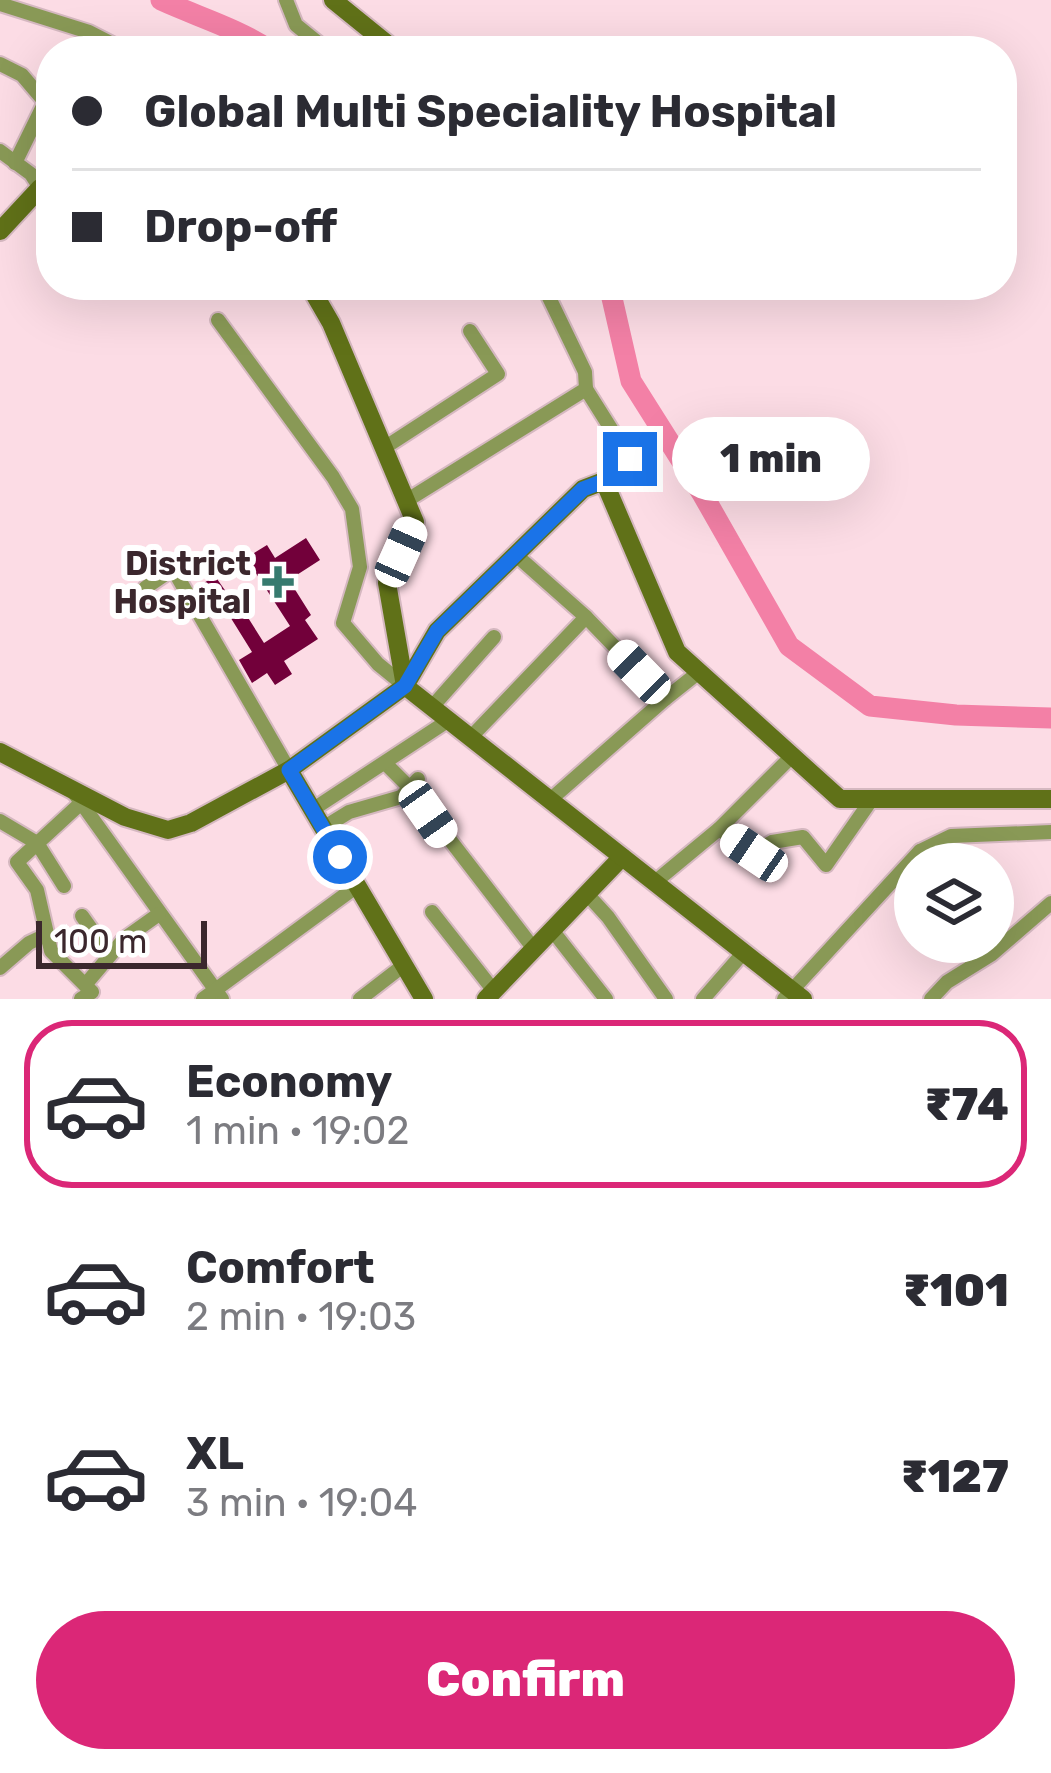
<!DOCTYPE html>
<html lang="en">
<head>
<meta charset="utf-8">
<style>
	body { margin:0; font-family:Rubik,sans-serif; background:#f7f7f7; color:#2b2b33; height:100vh; display:flex; flex-direction:column; font-size:45px; white-space:nowrap }
	* { box-sizing:border-box; margin:0 }
	p { font-size:39px; color:#7c7c81 }
	.icon { flex:none; width:66px; height:66px; fill:none; stroke:currentColor; stroke-width:2; stroke-linecap:round; stroke-linejoin:round }
	.map { position:relative; height:999px; overflow:hidden }
	.panel { display:flex; flex-direction:column; background:#fff; flex:1 }
	.panel>* { flex:none }
	.guide { position:absolute; left:36px; top:36px; width:981px; height:264px; border-radius:48px; box-shadow:0 12px 48px #0002; display:grid; align-content:center; height:264px; padding:0 36px; background:#fff }
	.tools { position:absolute; left:894px; top:843px; display:grid; gap:24px }
	.tools a { display:grid; place-items:center; width:120px; height:120px; border-radius:50%; background:#fff; box-shadow:0 12px 48px #0002; font-size:60px }
	.scale { position:absolute; left:36px; bottom:30px; width:171px; box-sizing:border-box; padding-left:12px; border:6px solid #3b272d; border-top:0; font-size:33px; line-height:42px; white-space:nowrap; color:#3b272d; -webkit-text-stroke:9px #fff; paint-order:stroke }
	.end { position:absolute; width:54px; height:54px; margin:-27px; border:15px solid #1a73e8; background:#fff; box-shadow:0 0 0 6px #fff }
	.from { border-radius:50% }
	.bubble { position:absolute; height:84px; border-radius:42px; background:#fff; box-shadow:0 12px 48px #0002; font-size:39px; font-weight:800; line-height:84px; text-align:center }
	.car { position:absolute; width:36px; height:72px; margin:-36px -18px; border-radius:15px; box-shadow:0 0 9px 3px #0007; background:linear-gradient(#fff 24%,#345 0 40%,#fff 0 76%,#345 0 86%,#fff 0) }
	.guide b { display:flex; align-items:center; gap:42px; height:114px; font-size:45px }
	.guide b+b { border-top:3px solid #e1e1e2 }
	.guide i { width:30px; height:30px; background:#2b2b33 }
	ul { padding:21px 0 0; list-style:none }
	li { display:flex; align-items:center; gap:36px; height:168px; margin:0 24px 18px; padding:0 12px; border:6px solid transparent; border-radius:48px }
	li div { flex:1 }
	li b { display:block; font-size:45px }
	li em { font-style:normal; font-weight:800 }
	li.active { border-color:#db2777 }
	li>.icon { width:108px; height:108px; stroke-width:1.5 }
	.cta { display:flex; gap:24px; margin-top:auto; padding:24px 36px }
	.cta a { flex:1; height:138px; border-radius:72px; background:#db2777; color:#fff; font-size:48px; font-weight:800; line-height:138px; text-align:center }
	.map>svg:first-child { display:block }
	.lines { fill:none; stroke-linecap:round; stroke-linejoin:round }
	.river { stroke:#f380a6; stroke-width:21 }
	.building { fill:#72003a }
	.street-casing { stroke:#d5b8c0; stroke-width:18 }
	.secondary-casing { stroke:#d5b8c0; stroke-width:22 }
	.street { stroke:#899956; stroke-width:14 }
	.secondary { stroke:#607118; stroke-width:18 }
	.route { stroke:#1a73e8; stroke-width:15 }
	.poi-dot { fill:#367a6e; stroke:#fff; stroke-width:4.5 }
	.labels { text-anchor:middle; stroke-width:12; stroke-linejoin:round; paint-order:stroke }
	.poi-label { font-size:33px; font-weight:bold; fill:#3b272d; stroke:#fff; text-anchor:end }
</style>
</head>
<body>
<div class="map">
<svg width="1051" height="999" viewBox="0 0 1051 999">
	<rect width="100%" height="100%" fill="#fcdce5"/>
	<g class="lines">
		<g class="river">
			<path d="M161 0C198 17 237 28 271 51"/>
			<polyline points="609,285 631,381 703,495 789,646 870,706 956,715 1051,718"/>
		</g>
	</g>
	<polygon class="building" points="306,538 320,560 289,580 311,615 305,620 318,639 284,661 292,674 275,685 267,673 252,683 239,660 252,652 224,607 211,594 207,598 199,586 215,576 229,596 233,594 264,643 290,626 246,558 267,545 275,558"/>
	<g class="lines">
		<g class="street-casing">
			<g id="street">
				<polyline points="286,0 296,25 328,51"/>
				<polyline points="0,4 89,32 126,51"/>
				<polyline points="0,64 22,75 45,102 51,99"/>
				<polyline points="0,151 31,174 40,188"/>
				<polyline points="15,163 45,102"/>
				<polyline points="218,320 333,477 352,509 360,567 343,623 378,664 405,686"/>
				<polyline points="586,389 630,459 604,481"/>
				<polyline points="384,448 498,374 470,331"/>
				<polyline points="406,501 586,389 585,372 543,285"/>
				<polyline points="145,588 173,569 289,770"/>
				<polyline points="586,617 665,699 699,672"/>
				<polyline points="432,707 494,637"/>
				<polyline points="471,737 586,617 516,555"/>
				<polyline points="386,764 410,788 534,949"/>
				<polyline points="72,790 222,999"/>
				<polyline points="550,800 665,699"/>
				<polyline points="312,810 449,720"/>
				<polyline points="0,821 37,843 64,886"/>
				<polyline points="323,828 349,812 401,797 418,779"/>
				<polyline points="719,829 753,853 772,842 803,837 826,865 872,799"/>
				<polyline points="931,864 920,851 951,836 1051,832"/>
				<polyline points="655,882 719,829 792,756"/>
				<polyline points="587,894 608,917 666,999"/>
				<polyline points="432,912 494,991"/>
				<polyline points="82,916 109,954"/>
				<polyline points="552,930 606,999"/>
				<polyline points="0,968 29,943 46,935"/>
				<polyline points="85,985 124,939 159,914"/>
				<polyline points="81,999 92,992 51,951 37,890 17,862 81,803"/>
				<polyline points="203,999 357,886"/>
				<polyline points="360,999 404,965"/>
				<polyline points="703,999 744,952"/>
				<polyline points="784,999 920,851"/>
				<polyline points="931,999 947,982 992,954 1051,903"/>
			</g>
		</g>
		<g class="secondary-casing">
			<g id="secondary">
				<polyline points="333,0 396,51"/>
				<polyline points="0,231 40,188 51,185"/>
				<polyline points="0,752 125,817 168,830 191,823 289,770 405,686 387,583 415,522 331,323 309,285"/>
				<polyline points="289,770 424,999"/>
				<polyline points="486,999 622,857"/>
				<polyline points="803,999 405,686 437,631 583,489 604,481 677,652 840,799 1051,799"/>
			</g>
		</g>
		<use href="#street" class="street"/>
		<use href="#secondary" class="secondary"/>
	</g>
	<g class="lines">
		<polyline class="route" points="340,857 289,770 405,686 437,631 583,489 604,481 630,459"/>
	</g>
	<path class="poi-dot" d="M272 564h12v12h12v12h-12v12h-12v-12h-12v-12h12z"/>
	<g class="labels">
		<g class="poi-label">
			<text x="251" y="575">District<tspan x="251" dy="38">Hospital</tspan></text>
		</g>
	</g>
</svg>
<div class="tools">
<a><svg class="icon" aria-label="layers" viewBox="0 0 24 24"><path d="M12 4l9 5-9 5-9-5zM3 14l9 5 9-5"/></svg></a>
</div>
<div class="scale">100 m</div>
<i class="end from" style="left:340px;top:857px"></i>
<i class="end" style="left:630px;top:459px"></i>
<div class="bubble" style="left:672px;top:417px;width:198px">1 min</div>
<i class="car" style="left:401px;top:552px;rotate:24deg"></i>
<i class="car" style="left:639px;top:672px;rotate:316deg"></i>
<i class="car" style="left:428px;top:814px;rotate:145deg"></i>
<i class="car" style="left:754px;top:853px;rotate:304deg"></i>
<div class="guide">
<b><i class="from"></i>Global Multi Speciality Hospital</b>
<b><i></i>Drop-off</b>
</div>
</div>
<section class="panel">
<ul>
<li class="active"><svg class="icon" aria-label="car" viewBox="0 0 24 24"><path d="M5 17H2v-5l4-1 3-4h7l3 4 3 1v5h-3M9 17h6M6 11h13"/><circle cx="7" cy="17" r="2"/><circle cx="17" cy="17" r="2"/></svg><div><b>Economy</b><p>1 min · 19:02</p></div><em>₹74</em></li>
<li><svg class="icon" aria-label="car" viewBox="0 0 24 24"><path d="M5 17H2v-5l4-1 3-4h7l3 4 3 1v5h-3M9 17h6M6 11h13"/><circle cx="7" cy="17" r="2"/><circle cx="17" cy="17" r="2"/></svg><div><b>Comfort</b><p>2 min · 19:03</p></div><em>₹101</em></li>
<li><svg class="icon" aria-label="car" viewBox="0 0 24 24"><path d="M5 17H2v-5l4-1 3-4h7l3 4 3 1v5h-3M9 17h6M6 11h13"/><circle cx="7" cy="17" r="2"/><circle cx="17" cy="17" r="2"/></svg><div><b>XL</b><p>3 min · 19:04</p></div><em>₹127</em></li>
</ul>
<div class="cta"><a>Confirm</a></div>
</section>
</body>
</html>
